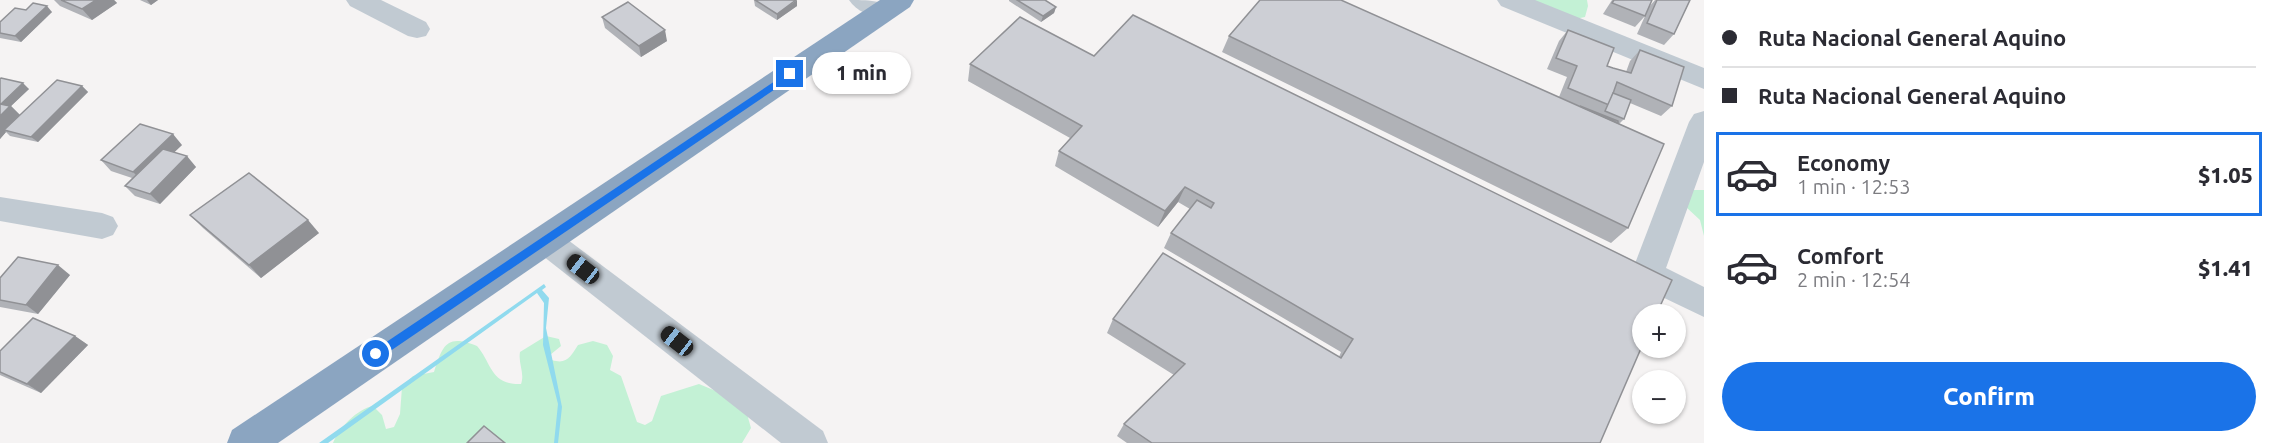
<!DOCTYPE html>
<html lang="en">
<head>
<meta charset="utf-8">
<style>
	body { margin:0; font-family:Ubuntu,sans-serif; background:#f7f7f7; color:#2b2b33; height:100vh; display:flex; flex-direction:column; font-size:22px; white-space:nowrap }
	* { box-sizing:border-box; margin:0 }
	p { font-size:20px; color:#7c7c81 }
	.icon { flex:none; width:33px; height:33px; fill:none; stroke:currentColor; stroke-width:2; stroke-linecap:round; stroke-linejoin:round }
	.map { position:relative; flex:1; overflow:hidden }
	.side { display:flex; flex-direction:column; background:#fff; width:570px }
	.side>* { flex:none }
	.hud { display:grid; align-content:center; height:132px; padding:0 18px; background:#fff }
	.buttons { position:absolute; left:1632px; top:304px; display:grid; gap:12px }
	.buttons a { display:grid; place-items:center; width:54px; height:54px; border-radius:50%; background:#fff; box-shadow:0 2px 4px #0004; font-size:30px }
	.end { position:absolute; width:27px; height:27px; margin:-14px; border:8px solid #1a73e8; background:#fff; box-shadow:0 0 0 3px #fff }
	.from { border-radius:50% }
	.bubble { position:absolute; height:42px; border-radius:21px; background:#fff; box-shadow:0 2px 4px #0004; font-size:20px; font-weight:800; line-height:42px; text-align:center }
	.car { position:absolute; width:18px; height:36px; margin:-18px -9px; border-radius:8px; box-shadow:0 0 4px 2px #0007; background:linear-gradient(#222 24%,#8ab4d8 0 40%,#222 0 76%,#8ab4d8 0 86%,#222 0) }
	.hud b { display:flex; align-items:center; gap:21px; height:57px; font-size:22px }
	.hud b+b { border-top:2px solid #e1e1e2 }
	.hud i { width:15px; height:15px; background:#2b2b33 }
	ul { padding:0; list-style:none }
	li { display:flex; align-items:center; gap:18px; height:84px; margin:0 12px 9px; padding:0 6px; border:3px solid transparent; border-radius:0px }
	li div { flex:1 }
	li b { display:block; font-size:22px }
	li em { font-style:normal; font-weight:800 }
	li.selected { border-color:#1a73e8 }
	li>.icon { width:54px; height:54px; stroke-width:1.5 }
	.primary-button { display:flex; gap:12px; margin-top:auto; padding:12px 18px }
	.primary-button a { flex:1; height:69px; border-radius:36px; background:#1a73e8; color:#fff; font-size:24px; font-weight:800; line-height:69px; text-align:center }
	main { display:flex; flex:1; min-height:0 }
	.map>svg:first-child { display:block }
	.green { fill:#c3f1d5 }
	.water { fill:#90daee }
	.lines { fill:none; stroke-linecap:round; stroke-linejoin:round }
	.street { fill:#c1cad2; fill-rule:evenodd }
	.highway { fill:#8ba5c1; fill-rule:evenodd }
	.wall { fill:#b0b2b7 }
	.shaded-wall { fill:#909195 }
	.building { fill:#cdcfd5; stroke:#909195; stroke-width:1.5 }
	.route { fill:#1a73e8 }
</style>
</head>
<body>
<main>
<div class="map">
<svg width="1704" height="443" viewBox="0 0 1704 443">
	<rect width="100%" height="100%" fill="#f5f3f3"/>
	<g class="green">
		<polygon points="1521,0 1587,0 1588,6 1585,17 1575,19"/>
		<polygon points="1693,190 1704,190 1704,236 1700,220 1686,207"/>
		<path d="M546 336 559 339 561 346 550 355 552 360C567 365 571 356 578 345L593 341 607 345 613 356 610 370 621 376 637 422 645 425 652 421 661 396 699 384 728 396 747 414 751 428 742 443H333C339 428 357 409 373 406L382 415 386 429 394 427 400 414 402 387 413 376 434 372C443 344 447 334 477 346 492 363 490 385 521 384 525 373 518 364 520 352Z"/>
	</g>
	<polygon class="water" points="544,284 546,287 542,290 549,298 546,328 562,407 558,443 554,443 558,404 543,345 544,303 537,293 328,443 319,443"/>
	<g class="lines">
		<g class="street">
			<polygon points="346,0 381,0 426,22 430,29 426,36 417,38 408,36 350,6"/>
			<path d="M849 0C865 0 887 0 897 11L893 17C879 21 857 13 849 0Z"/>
			<polygon points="1497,0 1535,0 1704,68 1704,89 1501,6"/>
			<polygon points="1704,111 1704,162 1666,268 1704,287 1704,317 1635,284 1631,274 1689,122 1694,114"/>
			<polygon points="0,197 102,213 113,217 118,226 113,235 102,239 0,221"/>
			<polygon points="545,227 556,231 823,431 828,443 781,443 534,249 529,240 534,231"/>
		</g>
		<polygon class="highway" points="880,0 914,0 910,7 278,443 227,443 232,430"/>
	</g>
	<g class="wall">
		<polygon points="54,0 114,0 117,3 92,20 60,6"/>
		<polygon points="140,0 158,0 151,5"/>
		<polygon points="754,0 797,6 777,20 755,6"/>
		<polygon points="1009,0 1045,0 1056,7 1054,13 1041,22 1009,1"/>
		<polygon points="1612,0 1652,0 1645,16 1635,27 1603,14"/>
		<polygon points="1655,0 1690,0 1674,34 1664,45 1637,34 1649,7"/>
		<polygon points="26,10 52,12 21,42 0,38 0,22"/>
		<polygon points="602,17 667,41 641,57 605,28"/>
		<polygon points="1020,17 1600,443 1127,443 1117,436 1124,424 1174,375 1107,333 1113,319 1339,357 1341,352 1164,248 1171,233 1190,209 1178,202 1158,227 1055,166 1059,151 1070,138 968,81 970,64"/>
		<polygon points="1568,30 1607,66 1626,72 1630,61 1640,50 1672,106 1661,116 1630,103 1624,119 1619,124 1628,228 1611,243 1222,52 1229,36 1559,97 1567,77 1547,69 1559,41"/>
		<polygon points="0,79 29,89 11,106 20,115 82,86 88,92 38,142 10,136 6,132 0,139"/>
		<polygon points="182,145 174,152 196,167 160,204 135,196 125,186 132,178 111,171 101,160"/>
		<polygon points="190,215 319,233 261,278 203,228"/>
		<polygon points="70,275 38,314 0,307 0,278"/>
		<polygon points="75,336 88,345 41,393 0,375 0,351"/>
	</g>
	<g class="shaded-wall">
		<polygon points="96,0 114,0 117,3 92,20 82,9"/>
		<polygon points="147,0 158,0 151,5"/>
		<polygon points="797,0 797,6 777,20 777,14"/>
		<polygon points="47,6 52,12 21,42 15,36"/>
		<polygon points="1056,7 1054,13 1041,22 1043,16"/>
		<polygon points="665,30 667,41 641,57 639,46"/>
		<polygon points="23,83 29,89 11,106 22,117 4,130 6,132 0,139 0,105"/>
		<polygon points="82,86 88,92 38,142 31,137"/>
		<polygon points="173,134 182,145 143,182 133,172"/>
		<polygon points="187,156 196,167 160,204 150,194"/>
		<polygon points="1185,187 1178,202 1158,227 1165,211"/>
		<polygon points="308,220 319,233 261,278 249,265"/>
		<polygon points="58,265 70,275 38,314 26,305"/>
		<polygon points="75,336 88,345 41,393 27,384"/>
	</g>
	<g class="building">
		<polygon points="61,0 96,0 82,9"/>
		<polygon points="755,0 796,0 777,14"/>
		<polygon points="1017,0 1045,0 1056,7 1043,16"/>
		<polygon points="1260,0 1341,0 1664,144 1628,228 1229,36"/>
		<polygon points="1614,0 1652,0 1645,16 1612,3"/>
		<polygon points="1657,0 1690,0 1674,34 1647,23"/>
		<polygon points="628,2 665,30 639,46 602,17"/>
		<polygon points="33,3 47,6 15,36 0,33 0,22 15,8 26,10"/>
		<polygon points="1133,15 1672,280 1656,315 1642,315 1642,346 1600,443 1152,443 1124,424 1185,364 1113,319 1163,253 1341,358 1353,339 1171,233 1197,200 1211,208 1214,203 1185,187 1165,211 1059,151 1082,126 970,64 1020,17 1094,56"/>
		<polygon points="1568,30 1614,48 1607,66 1613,68 1631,73 1640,50 1684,67 1672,106 1617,82 1609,105 1568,88 1577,66 1556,58"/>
		<polygon points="1,78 23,83 1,104 0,104 0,79"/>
		<polygon points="57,80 82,86 31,137 4,130"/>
		<polygon points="1613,93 1631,100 1624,119 1605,111"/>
		<polygon points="0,104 10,106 0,116"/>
		<polygon points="1580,106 1618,121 1618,123"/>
		<polygon points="140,124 173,134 133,172 101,160"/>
		<polygon points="163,149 187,156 150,194 125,186"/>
		<polygon points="249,173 308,220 249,265 190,215"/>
		<polygon points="18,257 58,265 26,305 0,300 0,278"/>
		<polygon points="33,318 75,336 27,384 0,372 0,351"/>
		<polygon points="484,426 505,443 467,443"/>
	</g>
	<polygon class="route" points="790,71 794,74 793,77 380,358 373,358 373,351"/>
</svg>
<div class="buttons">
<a>+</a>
<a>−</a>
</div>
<i class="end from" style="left:376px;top:354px"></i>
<i class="end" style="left:790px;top:74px"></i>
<div class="bubble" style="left:812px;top:52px;width:99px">1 min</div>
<i class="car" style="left:583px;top:269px;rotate:308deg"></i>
<i class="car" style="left:677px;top:341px;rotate:308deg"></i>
</div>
<section class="side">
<div class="hud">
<b><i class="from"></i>Ruta Nacional General Aquino</b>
<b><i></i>Ruta Nacional General Aquino</b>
</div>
<ul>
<li class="selected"><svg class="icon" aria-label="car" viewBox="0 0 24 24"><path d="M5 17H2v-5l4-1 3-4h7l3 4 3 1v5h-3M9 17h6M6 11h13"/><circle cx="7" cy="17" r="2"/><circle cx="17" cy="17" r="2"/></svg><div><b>Economy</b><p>1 min · 12:53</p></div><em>$1.05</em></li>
<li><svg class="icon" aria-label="car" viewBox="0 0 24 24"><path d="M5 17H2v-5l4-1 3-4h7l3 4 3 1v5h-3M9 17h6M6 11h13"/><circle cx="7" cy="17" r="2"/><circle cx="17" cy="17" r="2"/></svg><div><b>Comfort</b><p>2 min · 12:54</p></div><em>$1.41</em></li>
</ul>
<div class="primary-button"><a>Confirm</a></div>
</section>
</main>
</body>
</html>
